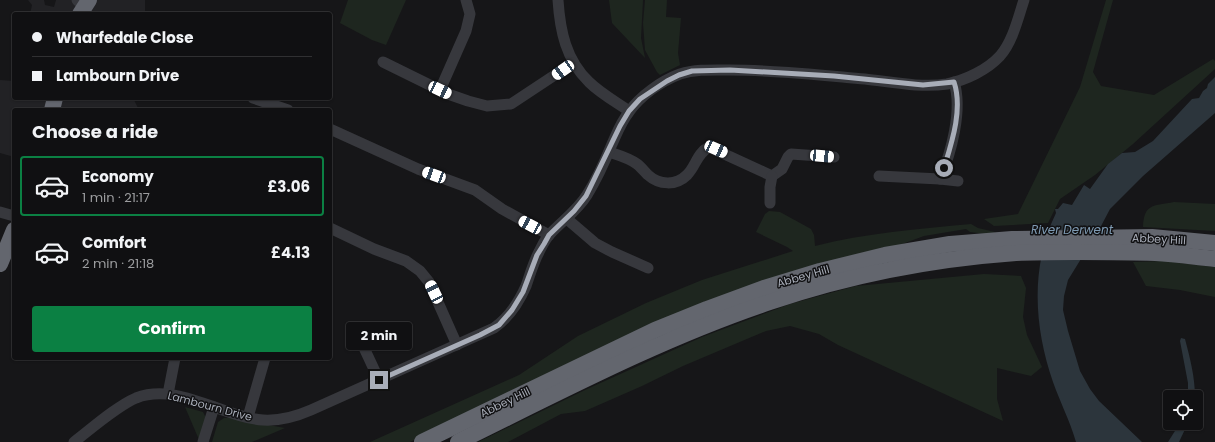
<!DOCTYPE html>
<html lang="en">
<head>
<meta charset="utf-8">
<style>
	body { margin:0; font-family:Poppins,sans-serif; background:#1e1e20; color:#f1f3f6; height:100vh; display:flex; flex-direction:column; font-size:15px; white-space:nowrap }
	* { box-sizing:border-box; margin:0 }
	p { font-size:13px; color:#9c9d9f }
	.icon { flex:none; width:22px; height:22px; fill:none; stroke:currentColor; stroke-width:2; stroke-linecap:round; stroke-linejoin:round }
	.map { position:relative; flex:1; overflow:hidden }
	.side { position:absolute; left:12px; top:108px; width:320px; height:252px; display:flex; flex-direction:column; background:#101012; border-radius:4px; box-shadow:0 1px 3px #0004,0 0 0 1px #303032 }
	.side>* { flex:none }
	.top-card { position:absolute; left:12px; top:12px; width:320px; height:88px; border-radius:4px; box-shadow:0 1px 3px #0004,0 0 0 1px #303032; display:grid; align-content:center; height:88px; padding:0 20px; background:#101012 }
	.fabs { position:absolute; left:1163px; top:390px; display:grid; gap:8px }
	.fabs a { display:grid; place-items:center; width:40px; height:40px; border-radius:4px; background:#101012; box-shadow:0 1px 3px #0004,0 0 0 1px #303032; font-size:20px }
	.end { position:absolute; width:18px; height:18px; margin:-9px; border:5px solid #a8adb8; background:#111; box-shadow:0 0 0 2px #111 }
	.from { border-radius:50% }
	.bubble { position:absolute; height:28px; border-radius:4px; background:#101012; box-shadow:0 1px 3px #0004,0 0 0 1px #303032; font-size:13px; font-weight:700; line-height:28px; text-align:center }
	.car { position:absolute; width:12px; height:24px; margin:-12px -6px; border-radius:5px; box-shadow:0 0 3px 1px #0007; background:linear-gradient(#fff 24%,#345 0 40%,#fff 0 76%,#345 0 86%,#fff 0) }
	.top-card b { display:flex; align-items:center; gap:14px; height:38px; font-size:15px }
	.top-card b+b { border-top:1px solid #303032 }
	.top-card i { width:10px; height:10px; background:#f1f3f6 }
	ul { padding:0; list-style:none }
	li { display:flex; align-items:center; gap:12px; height:60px; margin:0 8px 6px; padding:0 12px; border:2px solid transparent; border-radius:4px }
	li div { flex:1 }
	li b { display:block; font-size:15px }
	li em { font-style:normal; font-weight:700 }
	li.selected { border-color:#0b8043 }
	li>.icon { width:36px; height:36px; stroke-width:1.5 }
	h2 { padding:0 20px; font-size:18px; line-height:48px }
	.primary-button { display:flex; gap:8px; margin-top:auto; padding:8px 20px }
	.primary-button a { flex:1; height:46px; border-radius:4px; background:#0b8043; color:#fff; font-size:16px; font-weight:700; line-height:46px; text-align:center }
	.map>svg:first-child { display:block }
	.built { fill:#222225 }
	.green { fill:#1e261f }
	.water { fill:#2c353c }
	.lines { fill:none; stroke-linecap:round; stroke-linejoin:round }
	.minor { stroke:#37383d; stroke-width:11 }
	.highway { stroke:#63666e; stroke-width:16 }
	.route { stroke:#a8adb8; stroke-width:5 }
	.labels { text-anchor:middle; stroke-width:3; stroke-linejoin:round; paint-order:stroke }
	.street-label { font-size:11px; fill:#a8adb8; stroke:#111113 }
	.water-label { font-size:12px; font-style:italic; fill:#7f9bb3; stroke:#111113 }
</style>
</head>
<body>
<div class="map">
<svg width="1215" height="442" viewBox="0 0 1215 442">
	<rect width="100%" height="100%" fill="#161618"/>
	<g class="built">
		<polygon points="28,0 44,0 45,5 54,7 56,0 145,0 145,14 30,14 32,5"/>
		<polygon points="0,80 14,81 14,98 133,98 139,110 14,110 14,157 0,153"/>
	</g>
	<g class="green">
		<polygon points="348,0 406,0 386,45 372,40 340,23"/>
		<polygon points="609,0 643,0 641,38 645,58 612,23"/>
		<polygon points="645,0 667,0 666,17 681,18 678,53 680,65 660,75 657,72 645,50 643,23"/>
		<polygon points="1106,0 1113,0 1093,72 1101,86 1154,95 1213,59 1215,61 1215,69 1133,144 1095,175 1060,199 1048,223 994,226 984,219 1018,214 1080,87"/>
		<path d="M1174 202 1215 204V231L1143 227C1144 203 1154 206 1174 202Z"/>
		<path d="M769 211 780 212 811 229 814 235 815 246C865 233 919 229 971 224L978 228 995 232 993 235 970 232 966 229 924 236 883 251 446 424 410 442H370L519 375 578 336 646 303 702 280 793 251 787 247 756 232 765 214Z"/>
		<polygon points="1164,261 1215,267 1215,297 1180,290 1146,286 1133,262"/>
		<polygon points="984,274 1021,276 1026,288 1023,317 1027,335 1042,367 1031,376 997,368 997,399 1003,421 838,345 819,334 790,326 766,331 683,366 642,386 585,411 561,414 508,442 478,442 585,390 702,337 790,304 856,286"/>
		<polygon points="185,407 203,412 206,418 200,442"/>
		<polygon points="224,418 231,418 285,428 252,442 212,442 218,422"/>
	</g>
	<g class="water">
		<path d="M1215 77V113L1143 176 1110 209 1100 228 1068 280 1064 296 1063 310 1068 331 1080 371 1090 389 1099 401 1142 442H1076C1070 421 1060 402 1053 382 1034 327 1030 267 1056 213L1055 209H1058L1063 203 1072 205 1084 185 1090 189 1108 164 1122 153 1135 152 1153 141 1192 99 1199 98 1203 91 1207 88 1208 84Z"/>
		<path d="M1181 338 1185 339C1190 358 1195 377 1195 397H1188V383L1180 341Z"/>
		<polygon points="1180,423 1188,423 1179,442 1168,442"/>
	</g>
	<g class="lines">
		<g class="minor">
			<polyline points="77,0 84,7"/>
			<path d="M558 0C560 31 566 60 589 82 600 93 616 102 629 111"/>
			<polyline points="383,62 448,94 468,101 487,106 511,104 573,63"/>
			<polyline points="440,90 466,31 470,14 466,0"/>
			<polyline points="253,98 288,110"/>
			<polyline points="330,129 418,169 475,190 502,209 549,235"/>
			<path d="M609 152C618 155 629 158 637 164 641 167 644 171 648 175 659 185 676 186 687 175 696 166 697 153 709 147L772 176 782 169 788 157 791 154 834 157"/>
			<path d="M879 176 940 179C951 153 963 110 954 82"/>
			<polyline points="940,179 958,181"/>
			<polyline points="770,203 770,187 772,176"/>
			<polyline points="0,212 14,216"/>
			<polyline points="567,219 595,243 612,252 648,268"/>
			<polyline points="330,228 374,249 406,261 420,271 429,282 457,345"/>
			<polyline points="359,337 379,380"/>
			<polyline points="168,394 175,358"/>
			<polyline points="248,417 265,358"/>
			<path d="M74 442C91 429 117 406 136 398 178 382 222 417 263 420 280 421 295 417 311 410L494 328C508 318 519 302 526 286 530 275 533 263 539 252 542 246 545 239 550 234 562 221 577 211 587 195 597 179 605 161 612 144 617 133 621 122 629 112 640 96 661 81 680 74 696 69 713 70 730 70 775 70 820 75 865 79 892 82 921 88 947 84 966 80 987 70 1000 56 1013 41 1018 18 1024 0"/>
			<polyline points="203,442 214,407"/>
		</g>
		<g class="highway">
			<polyline points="80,14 89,0"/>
			<polyline points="52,110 55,98"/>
			<polyline points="0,264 14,230"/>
			<polyline points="422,442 655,330 707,309 764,288 820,271 885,255 950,244 1012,239 1152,237 1215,243"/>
			<path d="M458 442C560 392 662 338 770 302 849 275 933 259 1016 253 1036 252 1056 252 1076 252 1102 252 1129 252 1155 253 1175 254 1195 257 1215 259"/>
		</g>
	</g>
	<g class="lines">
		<path class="route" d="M379 380 480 335 499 325 512 310 523 292 537 255 544 244 549 235 574 211 586 196 620 126 629 111 640 99 667 81 679 75 692 71 730 70 834 76 923 85 954 82C963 109 952 142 944 168"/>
	</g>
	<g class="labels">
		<g class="street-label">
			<text transform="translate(1159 239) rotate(3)" y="4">Abbey Hill</text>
			<text transform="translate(803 276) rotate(-16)" y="4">Abbey Hill</text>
			<text transform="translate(505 402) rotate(-26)" y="4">Abbey Hill</text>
			<text transform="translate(210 406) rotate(15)" y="4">Lambourn Drive</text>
		</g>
		<g class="water-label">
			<text x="1072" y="234">River Derwent</text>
		</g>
	</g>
</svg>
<div class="fabs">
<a><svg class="icon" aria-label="locate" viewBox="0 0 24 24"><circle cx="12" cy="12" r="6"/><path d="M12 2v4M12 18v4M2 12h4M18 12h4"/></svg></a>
</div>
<i class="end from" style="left:944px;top:168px"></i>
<i class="end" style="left:379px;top:380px"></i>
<div class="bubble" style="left:346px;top:322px;width:66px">2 min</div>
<i class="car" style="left:563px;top:70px;rotate:235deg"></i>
<i class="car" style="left:440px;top:90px;rotate:115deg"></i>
<i class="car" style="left:716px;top:149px;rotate:114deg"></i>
<i class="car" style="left:822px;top:156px;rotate:95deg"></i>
<i class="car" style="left:434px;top:175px;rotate:290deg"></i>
<i class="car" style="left:530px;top:225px;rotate:298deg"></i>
<i class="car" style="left:434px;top:292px;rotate:334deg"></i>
<div class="top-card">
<b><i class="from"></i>Wharfedale Close</b>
<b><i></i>Lambourn Drive</b>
</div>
<section class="side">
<h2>Choose a ride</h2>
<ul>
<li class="selected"><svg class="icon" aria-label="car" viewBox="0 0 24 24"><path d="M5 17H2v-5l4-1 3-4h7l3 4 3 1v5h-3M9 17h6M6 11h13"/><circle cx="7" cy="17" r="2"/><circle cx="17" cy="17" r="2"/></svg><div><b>Economy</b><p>1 min · 21:17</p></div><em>£3.06</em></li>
<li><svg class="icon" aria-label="car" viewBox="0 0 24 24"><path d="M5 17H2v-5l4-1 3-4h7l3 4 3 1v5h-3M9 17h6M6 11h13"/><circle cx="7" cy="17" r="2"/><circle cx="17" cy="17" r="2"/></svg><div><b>Comfort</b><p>2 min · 21:18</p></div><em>£4.13</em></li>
</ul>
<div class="primary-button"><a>Confirm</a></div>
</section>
</div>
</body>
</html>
